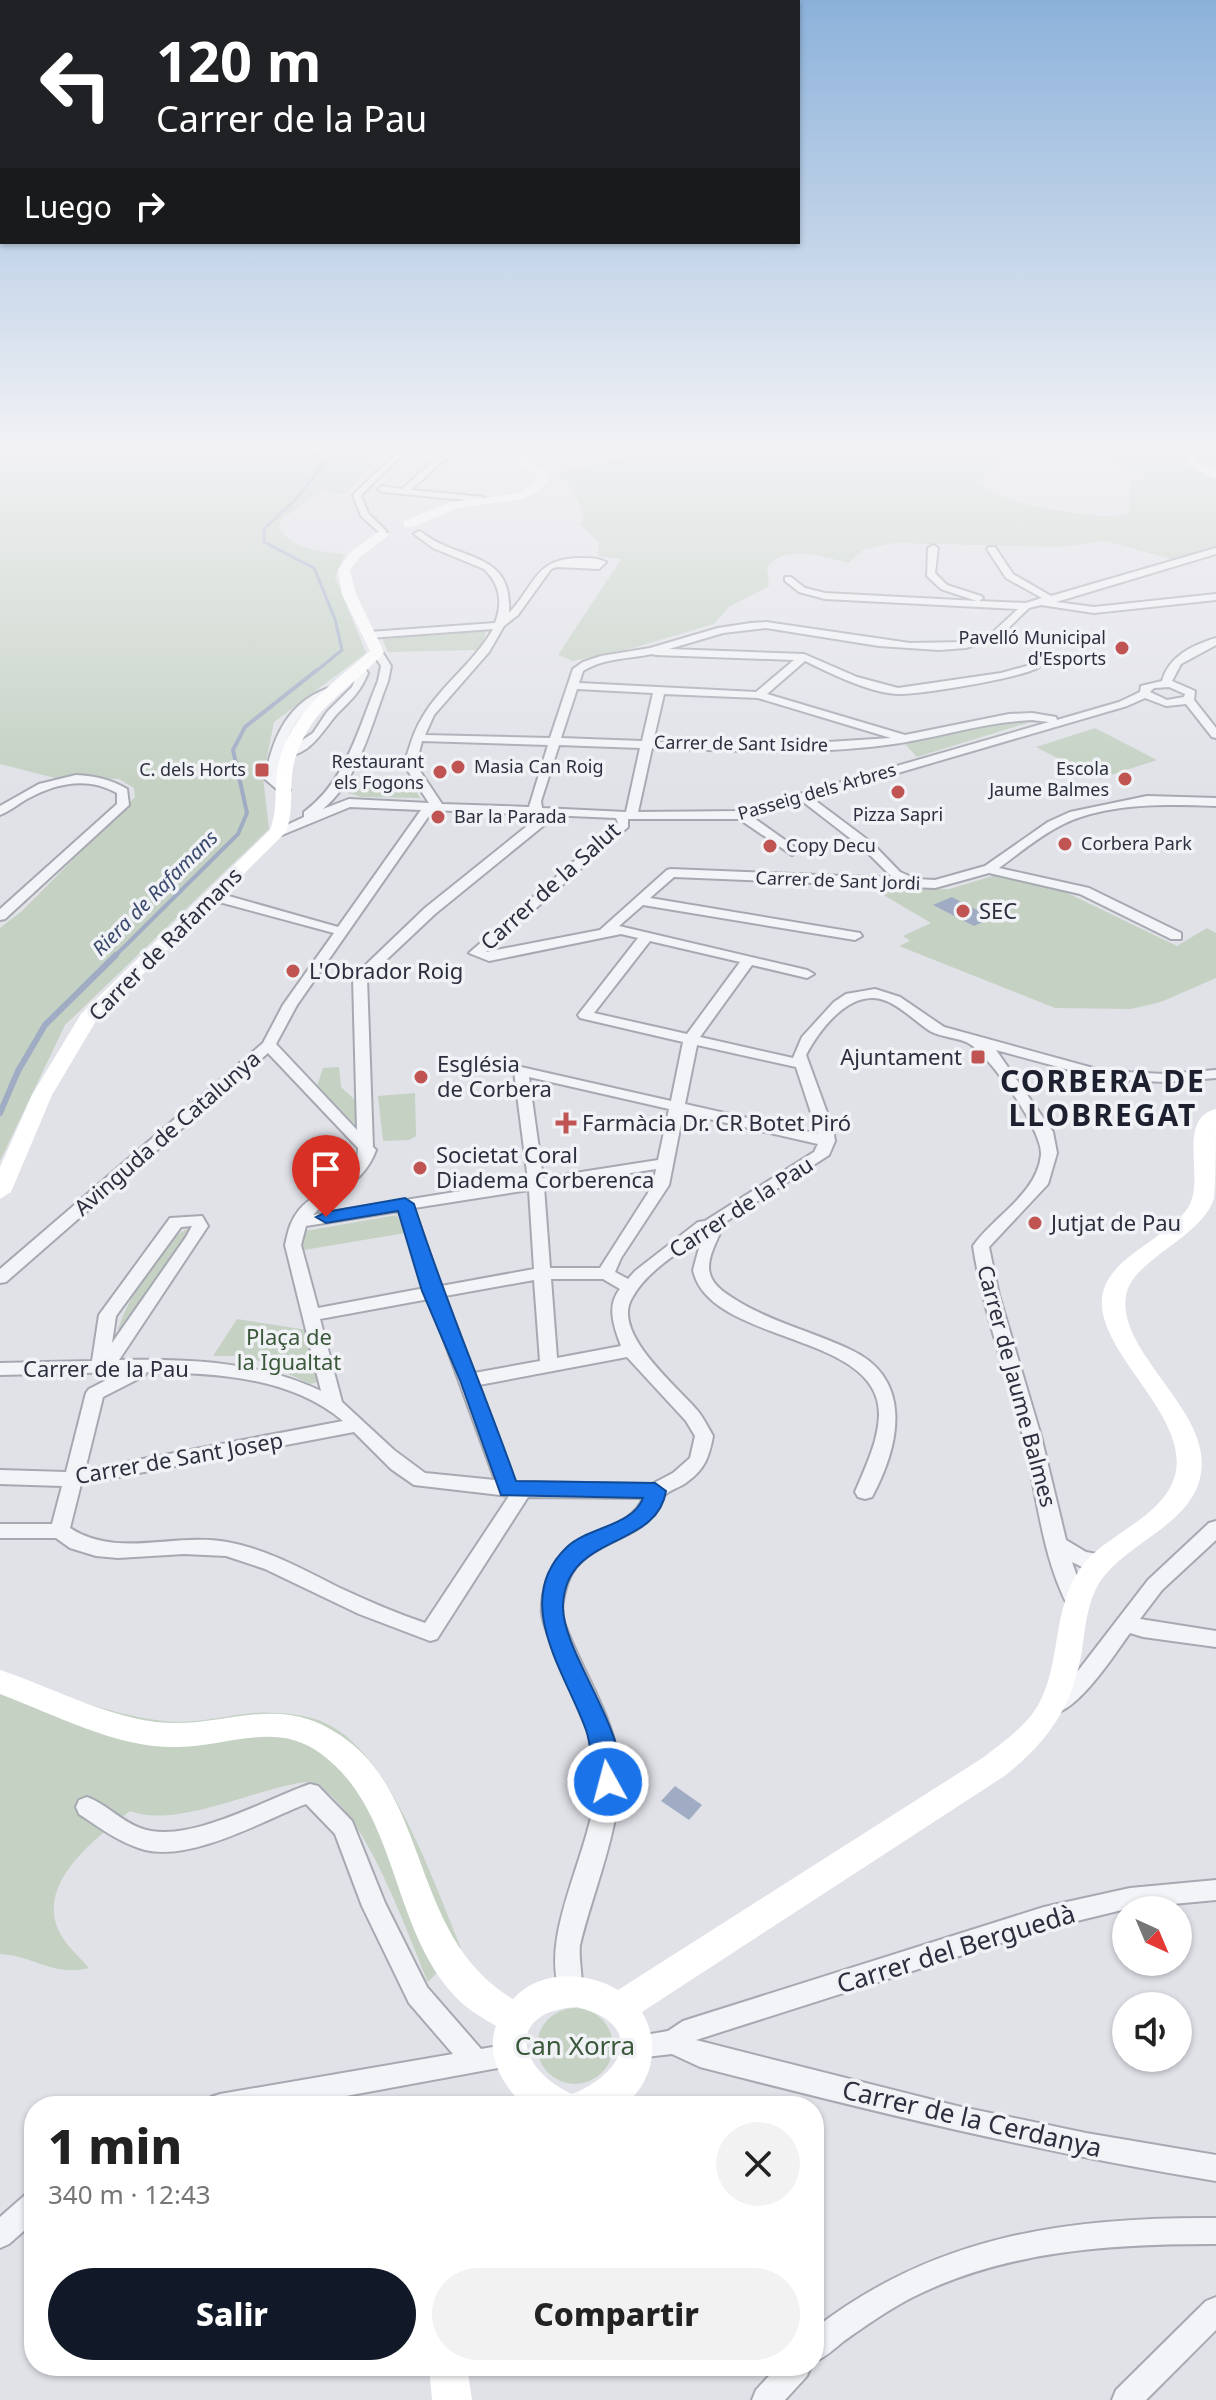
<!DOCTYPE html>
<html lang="es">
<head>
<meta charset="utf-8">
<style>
  :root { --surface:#fff; --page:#f2f2f2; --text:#222; --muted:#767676; --accent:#111827 }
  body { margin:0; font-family:"Noto Sans",sans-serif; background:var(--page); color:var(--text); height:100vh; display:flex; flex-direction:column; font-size:30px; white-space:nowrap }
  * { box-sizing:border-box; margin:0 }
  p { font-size:26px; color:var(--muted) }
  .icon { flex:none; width:44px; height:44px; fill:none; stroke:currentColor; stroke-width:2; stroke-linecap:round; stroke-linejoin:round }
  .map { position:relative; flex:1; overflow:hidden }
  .panel { position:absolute; left:24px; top:2096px; width:800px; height:280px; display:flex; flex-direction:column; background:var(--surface); border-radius:32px; box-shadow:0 2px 6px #0004 }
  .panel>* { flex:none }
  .banner { position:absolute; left:0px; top:0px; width:800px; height:244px; box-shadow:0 2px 6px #0004; background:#202124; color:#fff; overflow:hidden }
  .needle { width:52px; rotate:136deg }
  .controls { position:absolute; left:1112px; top:1896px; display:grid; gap:16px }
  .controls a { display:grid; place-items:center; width:80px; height:80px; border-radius:50%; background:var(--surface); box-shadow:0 2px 6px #0004; font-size:40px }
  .pin { position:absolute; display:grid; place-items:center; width:68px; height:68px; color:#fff; margin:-82px -34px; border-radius:50% 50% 50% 0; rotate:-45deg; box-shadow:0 0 8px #0007 }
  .pin .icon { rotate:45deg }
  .me { position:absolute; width:88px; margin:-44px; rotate:353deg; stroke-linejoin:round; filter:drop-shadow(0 0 6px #0008) }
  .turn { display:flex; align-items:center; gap:28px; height:168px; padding:0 24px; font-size:36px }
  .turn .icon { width:104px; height:104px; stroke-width:2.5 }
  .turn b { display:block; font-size:56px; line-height:68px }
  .then { display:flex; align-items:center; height:76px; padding:0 24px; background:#0003; gap:16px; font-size:30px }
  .round { display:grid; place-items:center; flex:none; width:84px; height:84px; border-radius:42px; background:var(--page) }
  .head { display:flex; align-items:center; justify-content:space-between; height:136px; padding:0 24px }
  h1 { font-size:48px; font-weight:800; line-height:60px }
  .cta { display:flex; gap:16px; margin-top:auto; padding:16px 24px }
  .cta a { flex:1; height:92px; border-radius:48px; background:var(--accent); color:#fff; font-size:32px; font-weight:800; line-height:92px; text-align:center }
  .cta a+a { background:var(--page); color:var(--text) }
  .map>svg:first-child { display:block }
  .green { fill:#c4d1c3 }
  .water { fill:#a0acc4 }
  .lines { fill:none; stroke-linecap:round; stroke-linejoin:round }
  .stream-far2 { stroke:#a0acc4; stroke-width:3 }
  .stream-far1 { stroke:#a0acc4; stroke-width:4 }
  .stream { stroke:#a0acc4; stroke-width:6 }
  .street-casing { stroke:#a7a9b2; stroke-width:4 }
  .street { fill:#f3f4f7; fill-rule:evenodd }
  .secondary { fill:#fff; fill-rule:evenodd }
  .route { fill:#1a73e8; stroke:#114b97; stroke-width:2 }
  .poi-dot { fill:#bf5453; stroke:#f0f2f6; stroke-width:3 }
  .labels { text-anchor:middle; stroke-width:7; stroke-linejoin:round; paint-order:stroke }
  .far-poi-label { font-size:18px; fill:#2b2f3e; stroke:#f0f2f6; text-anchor:end }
  .far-street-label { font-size:18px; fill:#2b2f3e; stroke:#f0f2f6 }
  .far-water-label { font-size:20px; font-style:italic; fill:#3a496d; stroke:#f0f2f6 }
  .street-label { font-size:22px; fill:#2b2f3e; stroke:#f0f2f6 }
  .poi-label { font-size:22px; fill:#2b2f3e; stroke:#f0f2f6; text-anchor:start }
  .park-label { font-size:22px; fill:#3b583a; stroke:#f0f2f6 }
  .near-street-label { font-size:26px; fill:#2b2f3e; stroke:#f0f2f6 }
  .near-park-label { font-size:26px; fill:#3b583a; stroke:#f0f2f6 }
  .district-label { font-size:30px; font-weight:bold; letter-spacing:2px; fill:#1d202f; stroke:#f0f2f6 }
</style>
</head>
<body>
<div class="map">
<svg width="1216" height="2400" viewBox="0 0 1216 2400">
  <rect width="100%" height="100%" fill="#e1e2e8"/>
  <g class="green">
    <path d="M0,449H325L377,461L346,494L321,492L282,519L279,527C294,551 319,551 345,554L335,577L366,653L274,722L263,777L269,829L65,1025L0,1161V928L22,911L135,797L134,788L119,779L55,778L0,764Z"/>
    <path d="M685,449H993L1001,458L983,479L981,483C1000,505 1085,515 1115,517L1129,513L1130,481L1145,476L1110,461L1101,449H1216V547L1171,559L1105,541L1058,547L893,543L863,550L848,563C824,557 786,543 767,567L769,586L729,607L714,624L633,648L573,661L558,655L621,559L598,556L599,543L580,524L584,515L568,481L557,473L606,461Z"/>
    <polygon points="482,630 486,633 479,650 388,652 382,639"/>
    <polygon points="1037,720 917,757 905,744 990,724"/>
    <polygon points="1095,728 1157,760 1098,779 1036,747"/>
    <polygon points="348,783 412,784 420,798 362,797 348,793"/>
    <polygon points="996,875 1057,888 1177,946 1207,928 1216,933 1216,978 1161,1002 1131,1009 1055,1008 899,946 910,941 903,936 931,923 875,890 949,889"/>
    <polygon points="339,1067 341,1087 355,1100 356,1126 317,1086 323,1068"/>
    <polygon points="415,1093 416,1136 409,1140 383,1141 378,1096"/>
    <polygon points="397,1215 405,1233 304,1250 299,1232"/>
    <path d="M191,1228V1232L117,1335C119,1312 168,1230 191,1228Z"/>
    <polygon points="237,1319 307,1330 320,1381 311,1384 247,1356 213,1356"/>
    <path d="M0,1674C53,1692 107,1714 163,1721C203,1726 240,1709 278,1713C296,1714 316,1717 331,1726C392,1758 435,1886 461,1948L428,1982C407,1933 359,1791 306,1782C256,1788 177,1829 130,1811C97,1838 32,1884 61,1935C68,1947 80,1958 89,1968C53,1977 35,1956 0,1954Z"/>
    <circle cx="575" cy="2046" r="38"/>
  </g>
  <g class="water">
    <polygon points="952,897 992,918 974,926 933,905"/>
    <polygon points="675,1786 702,1805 689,1820 661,1801"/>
  </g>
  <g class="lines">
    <polyline class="stream-far2" points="310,449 326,462 294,501 264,529 264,542 314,568 335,619 342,650 315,672"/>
    <polyline class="stream-far1" points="114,957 238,834 247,813 233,750 245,727 317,670"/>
    <polyline class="stream" points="0,1113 18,1071 45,1025 116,955"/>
    <g class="street-casing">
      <g id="street">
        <polygon points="400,449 408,449 361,495 368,513 387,532 382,535 361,516 353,495"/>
        <polygon points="447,449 456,449 411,490 483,497 487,500 486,502 382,492 378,489 382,486 402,489"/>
        <path d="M419,531C426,535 433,541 441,544C478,561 512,561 509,613C536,585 534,558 581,558C590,558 598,558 606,562L599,569L557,567L551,569L518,615L504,626L489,652L434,715L425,735L550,738L573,669L583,662L601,656L650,648L718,628L751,623L766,622L910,643L966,642L991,634L1018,609L825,599L799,592L785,581V577H791L805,588L825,593L977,601L941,589L927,576L928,548L933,545L938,548L935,573L947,585L981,596L983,598L979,601L1026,603L1042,598L1006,578L987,549L989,547H995L1013,574L1051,596L1216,548V554L1056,602L1094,607L1216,594V600L1094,613L1041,605L1029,608L998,638L966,648L939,650L879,646L766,628L723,633L669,649L804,654L857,677L898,688L1001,673L1034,664L1039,667C1022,678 923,694 899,694C872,694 830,673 805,661L767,694L905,735L1009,714L1032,713L1056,717L1057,720L1119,702L1140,692L1141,686L1162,681C1169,656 1193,645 1216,638V645L1181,664L1172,681L1195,691L1194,700L1216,728V738L1212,737L1186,704L1166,706L1145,698L1127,706L812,798L872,843L900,872L916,879L935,880L985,866L1048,822L1070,812L1147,796L1216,798V806C1166,804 1101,802 1056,828C1036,839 1018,854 999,868L1089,888L1181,933V939H1171L1080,894L989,873L935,888L674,877L650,898L860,933L862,936L855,940L643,905L619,926L807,970L814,974L807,978L752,965L700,1037L793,1058L802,1037L834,1002L846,994L875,989L900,997L944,1027L1104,1071L1165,1074L1216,1070V1078L1165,1082L1103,1079L996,1050L1053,1132L1057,1153L1048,1184L989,1247L999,1295L1041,1436L1066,1540L1086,1552L1108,1556L1111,1561L1108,1566L1101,1569L1082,1567L1072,1562L1086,1602L1083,1608L1076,1610L1069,1608C1041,1556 1037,1492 1023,1436C1006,1372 983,1311 973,1246C994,1216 1037,1194 1041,1155C1043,1130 991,1058 970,1044C959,1037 942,1038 930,1031C913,1020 893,998 873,998C844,997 818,1032 806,1055L833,1129L835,1141L829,1155L716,1228L720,1233C715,1245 706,1261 710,1274C714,1288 730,1296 741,1303C775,1323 813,1332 849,1349C914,1378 900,1445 872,1497L865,1499L858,1497L855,1492C865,1468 878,1442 879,1416C882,1331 709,1345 693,1270L702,1237C678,1252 646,1272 632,1298C611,1333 677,1386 697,1410C703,1417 708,1427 713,1436C709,1457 705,1469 687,1482C681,1487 672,1489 666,1494C657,1500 656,1517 640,1527C610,1547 573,1551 565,1592C562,1603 561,1611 564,1622C580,1668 611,1711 618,1759C626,1817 593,1889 580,1945C578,1961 585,1984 580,1997L571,2000L562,1997C533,1931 605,1835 596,1761C592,1723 571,1687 556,1653C551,1640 543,1627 542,1613C541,1602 544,1587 548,1577C567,1530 629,1534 643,1498L528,1497L437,1639L430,1641L359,1614L265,1569L226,1556L184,1554L118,1558L96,1556L70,1548L56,1538H0V1524H52L62,1486L0,1484V1470L66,1472L86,1393L89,1389L122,1372L0,1375V1363L92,1361L99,1315L170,1218L202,1216L208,1226L119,1360C186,1359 260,1361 321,1391L285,1245C288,1232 290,1221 299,1210C316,1189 359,1180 358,1148L268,1053L6,1282L0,1283V1269L263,1043L283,1005L334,933L208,899V893H218L338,927L421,810L350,807L282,835H274L272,832L304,817V812C347,780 358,729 378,681L381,666L372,652L373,650H381L391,666L388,681C371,724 360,778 323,809L349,799L429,803L404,765C409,749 413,732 422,718C441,685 474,663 493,629L369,638L364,635L369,632L495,623C503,603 500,584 484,569L433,548L414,534ZM652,654L656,655L794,660L756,692L579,683L583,671C604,658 628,659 652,654ZM1169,687L1185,694L1184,697L1167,700L1150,692L1154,688ZM577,689L653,693L642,741L561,738ZM664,694L758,698L891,738L812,743L653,742ZM1032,720L1049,722L741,811L638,812L652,748C729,751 809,755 886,745C935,739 982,722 1032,720ZM422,741L548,745L529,807L442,804L416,765ZM559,745L640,748L626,812L542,808L541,801ZM802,801L864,849L893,878L671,869L667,870L600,930L486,952L628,827V819H739L792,855L798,851L796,848L751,816ZM433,810L535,815L537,818L425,908L353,977L357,1130L276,1044L297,1005ZM547,815L616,818L618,823L469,953L489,961L621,934L638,938L578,1015L580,1018L683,1042L671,1101L521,1067L516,1068L514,1071L528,1180L313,1215C337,1189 363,1185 376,1150L373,1147L367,978L435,914L548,822L550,819ZM650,941L740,962L687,1034L594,1013ZM697,1045L796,1067L818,1134L685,1104ZM529,1077L669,1109L658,1160L543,1178ZM683,1113L818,1144L814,1152L705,1221L698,1222L635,1271L628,1279L615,1272L621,1258L669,1185ZM656,1169L653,1185L600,1268H550L544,1187ZM529,1190L534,1269L441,1286L414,1208ZM399,1211L425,1288L318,1308L301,1245L306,1226ZM192,1226L186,1237L112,1343L116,1316L181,1227ZM551,1279H603L620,1289C606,1306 614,1327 621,1346L557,1358ZM534,1280L540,1361L474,1373L445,1296ZM429,1299L495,1480L425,1473L394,1450L342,1402L320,1319ZM627,1357L686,1421L695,1436L690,1458L673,1473L652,1484L515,1482L479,1385ZM147,1372C213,1373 290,1376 343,1421L85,1470L103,1397L144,1376ZM354,1432L391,1469L414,1485L509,1496L425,1623C396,1613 368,1601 340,1588C304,1570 267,1549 227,1542C175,1532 117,1559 70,1528L81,1484Z"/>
        <path d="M356,667H364L368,673C361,691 351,700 338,713C324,728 310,757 286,755V751L313,733L327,712L352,687L358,673Z"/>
        <path d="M332,687L336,688V692C297,707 283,739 277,778L290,790L280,792L265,779C272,737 289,700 332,687Z"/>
        <path d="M76,775C95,776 110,779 127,789L129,805L5,919L0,920V909L117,804V793C87,776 56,783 27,799C18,804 10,811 0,815V806L39,784Z"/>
        <path d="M1216,1521V1540L1162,1590L1140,1619L1216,1631V1647L1143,1637L1130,1633C1116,1652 1072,1722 1046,1713L1043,1707L1046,1701L1071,1680L1148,1580L1209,1523Z"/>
        <path d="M310,1784L318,1786L352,1821L385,1903L427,1987L481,2049L510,2044L519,2048L522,2056L519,2064L292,2106H207L211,2097L220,2094L453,2054L409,2003L362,1906L335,1834L306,1804C262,1821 193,1861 145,1850C120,1843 100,1828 79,1814L76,1807L79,1800L87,1797C106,1804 121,1821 140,1828C186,1846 266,1799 310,1784Z"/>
        <path d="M1216,1880V1900L1130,1908L1044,1929L696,2040L957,2106L1086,2133L1216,2155V2181C1042,2153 871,2111 700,2067L672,2054L637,2058L628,2054L625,2046L628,2038L668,2031L683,2021L1044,1907L1130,1888Z"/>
        <polygon points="34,2191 34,2222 9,2244 0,2248 0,2217 25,2195"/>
        <path d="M1216,2218V2244C1111,2244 1006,2250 911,2298C888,2310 865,2326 844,2341C834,2349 826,2357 814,2362V2329C935,2235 1068,2217 1216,2218Z"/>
        <polygon points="1216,2297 1216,2330 1146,2400 1112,2400 1116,2390 1206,2301"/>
        <polygon points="778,2366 811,2366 807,2376 785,2400 752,2400 756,2390"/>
      </g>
    </g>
    <use href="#street" class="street"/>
    <g class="secondary">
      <polygon points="514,449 524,449 528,457 550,476 543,488 523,499 458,508 412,527 404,527 404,521 452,502 516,494 534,484 538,477 519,461"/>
      <polygon points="1180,449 1190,449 1199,463 1216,471 1216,479 1191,467"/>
      <path d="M380,531L390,534L360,557L350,570L356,594L384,652C350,692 312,704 295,759C288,783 295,808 286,832L96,1021L52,1095L11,1192L0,1199V1167L32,1095L81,1014L270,830C279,807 273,785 279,762C291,712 333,683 370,651L342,594L338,570L351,551Z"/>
      <path d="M1216,1109C1216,1132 1216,1180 1214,1199C1200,1239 1131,1260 1126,1296C1118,1347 1194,1400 1201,1453C1210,1522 1127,1537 1098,1585C1087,1604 1085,1629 1082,1650C1073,1706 1049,1740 1006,1775L642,2012C661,2044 653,2083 623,2106H525C503,2087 485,2055 496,2026C481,2017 465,2008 453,1994C390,1925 398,1809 320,1753C276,1721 228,1746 179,1747C118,1749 56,1715 0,1694V1670C51,1687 102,1715 156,1722C224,1730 275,1691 340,1735C432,1796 409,1937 513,1999C539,1970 586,1971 618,1990L984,1757C1003,1742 1024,1728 1037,1707C1062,1665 1051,1611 1080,1569C1104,1533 1167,1518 1176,1471C1185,1418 1114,1365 1103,1314C1091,1260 1167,1243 1189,1206C1205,1178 1176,1119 1216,1109ZM577,2007C645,2024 627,2072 572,2094C516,2069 505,2011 577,2007Z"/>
      <polygon points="429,2366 467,2366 472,2400 432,2400"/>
    </g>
  </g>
  <linearGradient id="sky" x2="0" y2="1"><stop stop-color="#8bb1da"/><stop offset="0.57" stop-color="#f2f2f5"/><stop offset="1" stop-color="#f2f2f5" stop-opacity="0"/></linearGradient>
  <rect width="1216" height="785" fill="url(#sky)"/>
  <path class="route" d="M405,1198L414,1204C444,1298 483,1388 516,1481L655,1483L666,1491C657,1550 566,1532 563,1605C561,1655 639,1743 616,1790L608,1793L599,1790C590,1773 593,1749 586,1730C566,1673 510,1601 567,1547C588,1527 633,1526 643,1498L501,1495L460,1380L422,1291L398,1211L326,1223L316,1217L326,1212Z"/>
  <g class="poi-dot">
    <circle cx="1122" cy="648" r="8"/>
    <circle cx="458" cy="767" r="8"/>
    <rect x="254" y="762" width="16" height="16" rx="4"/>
    <circle cx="440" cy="772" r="8"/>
    <circle cx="1125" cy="779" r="8"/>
    <circle cx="898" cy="792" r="8"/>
    <circle cx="438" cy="817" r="8"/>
    <circle cx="1065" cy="844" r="8"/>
    <circle cx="770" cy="846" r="8"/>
    <circle cx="963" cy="911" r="8"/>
    <circle cx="293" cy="971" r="8"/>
    <rect x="970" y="1049" width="16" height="16" rx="4"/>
    <circle cx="421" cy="1077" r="8"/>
    <path d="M562 1111h8v8h8v8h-8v8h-8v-8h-8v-8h8z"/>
    <circle cx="420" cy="1168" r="8"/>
    <circle cx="1035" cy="1223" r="8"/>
  </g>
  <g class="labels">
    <g class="far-poi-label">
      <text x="1106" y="644">Pavelló Municipal<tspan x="1106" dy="21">d'Esports</tspan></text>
      <text x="424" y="768">Restaurant<tspan x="424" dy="21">els Fogons</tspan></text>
      <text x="474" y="773" text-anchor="start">Masia Can Roig</text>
      <text x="1109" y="775">Escola<tspan x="1109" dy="21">Jaume Balmes</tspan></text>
      <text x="246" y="776">C. dels Horts</text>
      <text x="898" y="821" text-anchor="middle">Pizza Sapri</text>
      <text x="454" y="823" text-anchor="start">Bar la Parada</text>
      <text x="1081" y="850" text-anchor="start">Corbera Park</text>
      <text x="786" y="852" text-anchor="start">Copy Decu</text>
    </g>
    <g class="far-street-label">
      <text transform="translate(741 744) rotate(1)" y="6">Carrer de Sant Isidre</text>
      <text transform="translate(817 792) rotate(-16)" y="6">Passeig dels Arbres</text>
      <text transform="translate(838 881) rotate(2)" y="6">Carrer de Sant Jordi</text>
    </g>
    <g class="far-water-label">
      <text transform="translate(155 893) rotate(-45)" y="7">Riera de Rafamans</text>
    </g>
    <g class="street-label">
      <text transform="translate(550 886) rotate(-42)" y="8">Carrer de la Salut</text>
      <text transform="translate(165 944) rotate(-45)" y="8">Carrer de Rafamans</text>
      <text transform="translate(167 1133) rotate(-41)" y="8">Avinguda de Catalunya</text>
      <text transform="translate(741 1207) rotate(-33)" y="8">Carrer de la Pau</text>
      <text x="106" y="1377">Carrer de la Pau</text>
      <text transform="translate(1017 1386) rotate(75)" y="8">Carrer de Jaume Balmes</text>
      <text transform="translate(179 1458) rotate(-10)" y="8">Carrer de Sant Josep</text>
    </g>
    <g class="poi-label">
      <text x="979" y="919">SEC</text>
      <text x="309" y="979">L'Obrador Roig</text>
      <text x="962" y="1065" text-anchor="end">Ajuntament</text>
      <text x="437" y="1072">Església<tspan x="437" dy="25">de Corbera</tspan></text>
      <text x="582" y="1131">Farmàcia Dr. CR Botet Piró</text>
      <text x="436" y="1163">Societat Coral<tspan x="436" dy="25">Diadema Corberenca</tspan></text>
      <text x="1051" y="1231">Jutjat de Pau</text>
    </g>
    <g class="park-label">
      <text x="289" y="1345">Plaça de<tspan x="289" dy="25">la Igualtat</tspan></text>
    </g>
    <g class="near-street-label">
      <text transform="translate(956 1949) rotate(-17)" y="9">Carrer del Berguedà</text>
      <text transform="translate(972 2119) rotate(13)" y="9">Carrer de la Cerdanya</text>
    </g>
    <g class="near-park-label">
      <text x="575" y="2055">Can Xorra</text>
    </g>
    <g class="district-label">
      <text x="1103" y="1092">CORBERA DE<tspan x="1103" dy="34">LLOBREGAT</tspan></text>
    </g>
  </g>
</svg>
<div class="controls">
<a><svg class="needle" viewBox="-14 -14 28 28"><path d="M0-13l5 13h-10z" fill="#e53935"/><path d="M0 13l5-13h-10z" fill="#767676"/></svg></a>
<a><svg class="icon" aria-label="sound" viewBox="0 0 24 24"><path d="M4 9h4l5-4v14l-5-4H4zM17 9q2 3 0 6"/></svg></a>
</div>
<div class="pin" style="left:326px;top:1217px;background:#d93025"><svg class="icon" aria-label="arrive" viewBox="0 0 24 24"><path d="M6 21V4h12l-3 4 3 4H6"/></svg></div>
<svg class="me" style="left:608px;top:1782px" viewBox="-20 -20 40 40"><circle r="17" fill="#1a73e8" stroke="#fff" stroke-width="3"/><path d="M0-11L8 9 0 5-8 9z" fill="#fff"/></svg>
<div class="banner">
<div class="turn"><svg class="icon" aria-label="left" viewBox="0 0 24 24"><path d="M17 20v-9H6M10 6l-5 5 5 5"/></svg><div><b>120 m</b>Carrer de la Pau</div></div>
<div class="then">Luego<svg class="icon" aria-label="right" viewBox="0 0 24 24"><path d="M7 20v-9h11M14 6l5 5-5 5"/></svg></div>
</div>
<section class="panel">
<div class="head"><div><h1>1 min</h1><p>340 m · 12:43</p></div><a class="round"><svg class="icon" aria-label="close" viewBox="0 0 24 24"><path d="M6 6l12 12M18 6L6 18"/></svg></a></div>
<div class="cta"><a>Salir</a><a>Compartir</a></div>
</section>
</div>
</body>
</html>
